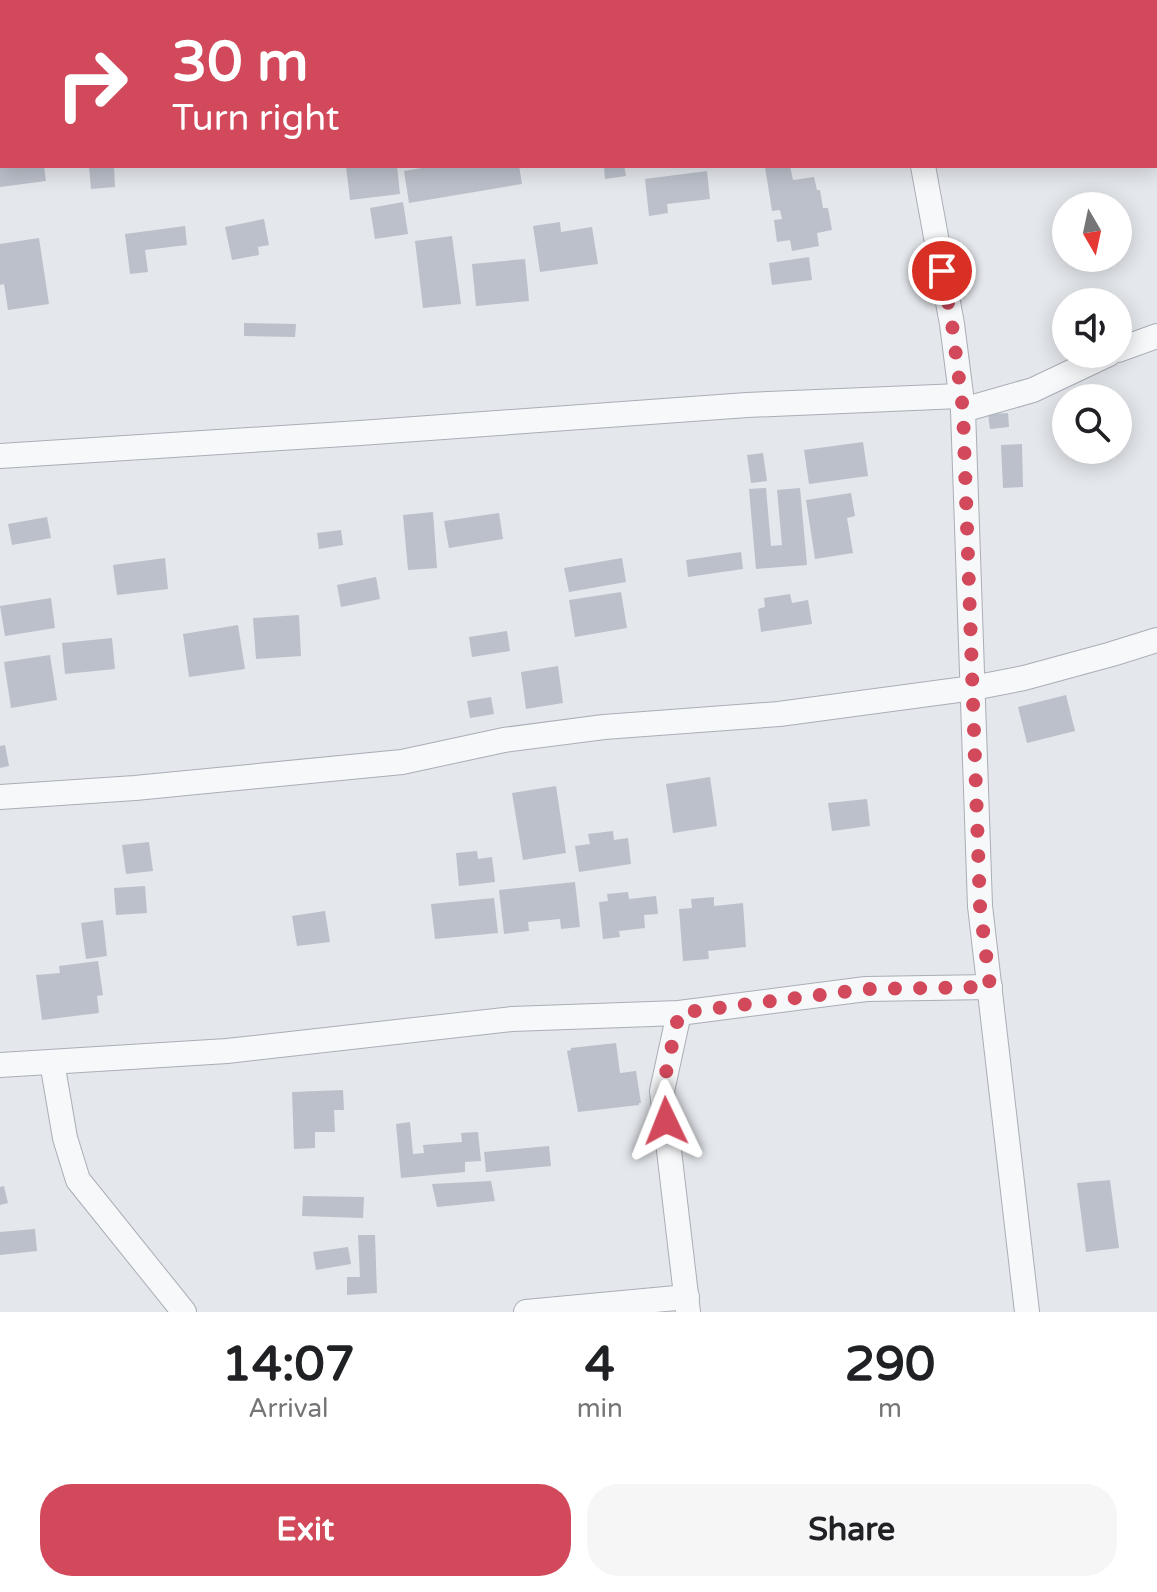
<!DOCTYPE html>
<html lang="en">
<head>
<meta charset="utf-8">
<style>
  :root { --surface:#fff; --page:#f6f6f6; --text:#202124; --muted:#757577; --accent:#d1495b }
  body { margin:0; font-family:"Varela Round",sans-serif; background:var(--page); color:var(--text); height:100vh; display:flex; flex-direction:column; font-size:30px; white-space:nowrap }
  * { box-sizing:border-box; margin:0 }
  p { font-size:26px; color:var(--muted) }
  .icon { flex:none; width:44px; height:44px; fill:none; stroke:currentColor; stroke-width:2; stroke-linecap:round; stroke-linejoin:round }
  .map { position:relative; height:1312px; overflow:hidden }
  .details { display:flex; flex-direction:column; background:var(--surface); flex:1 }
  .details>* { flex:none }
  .hud { position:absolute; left:0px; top:0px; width:1158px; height:168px; box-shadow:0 4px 20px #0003; background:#d1495b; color:#fff; overflow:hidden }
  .needle { width:52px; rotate:171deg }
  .tools { position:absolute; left:1052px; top:192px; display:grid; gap:16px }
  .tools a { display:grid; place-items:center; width:80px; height:80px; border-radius:50%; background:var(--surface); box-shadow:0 4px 20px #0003; font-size:40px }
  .pin { position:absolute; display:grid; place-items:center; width:68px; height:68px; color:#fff; margin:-34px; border:4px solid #fff; border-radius:50%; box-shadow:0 2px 8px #0007 }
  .me { position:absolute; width:88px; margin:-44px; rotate:358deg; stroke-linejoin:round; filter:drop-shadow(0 0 6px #0008) }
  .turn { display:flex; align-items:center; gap:28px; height:168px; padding:0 40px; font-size:36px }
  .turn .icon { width:104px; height:104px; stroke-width:2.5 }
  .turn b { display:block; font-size:56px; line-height:68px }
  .eta { display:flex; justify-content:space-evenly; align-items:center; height:136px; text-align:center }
  .eta b { font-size:48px; font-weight:700; line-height:56px }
  .button { display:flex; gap:16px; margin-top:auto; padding:16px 40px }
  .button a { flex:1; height:92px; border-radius:32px; background:var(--accent); color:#fff; font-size:32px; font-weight:700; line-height:92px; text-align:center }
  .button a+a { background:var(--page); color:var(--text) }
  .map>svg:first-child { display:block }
  .building { fill:#bbc0ca }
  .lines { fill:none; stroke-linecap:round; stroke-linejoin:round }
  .minor-casing { stroke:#a9aeb7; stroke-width:26 }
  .minor { stroke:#f7f8fa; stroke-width:24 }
  .route { stroke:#d1495b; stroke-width:14; stroke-dasharray:0 25.2 }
</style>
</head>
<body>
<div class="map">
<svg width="1157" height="1312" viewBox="0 0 1157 1312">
  <rect width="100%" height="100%" fill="#e4e7ec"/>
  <g class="building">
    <polygon points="0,166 44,166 46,181 0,187"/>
    <polygon points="89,166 114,166 115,187 91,189"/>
    <polygon points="346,166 397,166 400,194 350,200"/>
    <polygon points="434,166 519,166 522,184 409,203 404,171"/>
    <polygon points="604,166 624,166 626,176 605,179"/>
    <polygon points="790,166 793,180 814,177 817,190 820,190 823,208 828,208 832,230 817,233 819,246 792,251 790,240 777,242 774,220 782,219 780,210 772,211 765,167"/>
    <polygon points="707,171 710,199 667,204 668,213 649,216 645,179"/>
    <polygon points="403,202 408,234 375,239 370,208"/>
    <polygon points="264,219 269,245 258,247 259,255 232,260 225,227"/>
    <polygon points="560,222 561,232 592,227 598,264 540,272 533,226"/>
    <polygon points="185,226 187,245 145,250 148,272 130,274 125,234"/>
    <polygon points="452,236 461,304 423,308 415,241"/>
    <polygon points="39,238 49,304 8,310 4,284 0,285 0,244"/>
    <polygon points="809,257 812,280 772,285 769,263"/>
    <polygon points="525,259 529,301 476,306 472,264"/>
    <polygon points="244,323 296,324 295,337 244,336"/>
    <polygon points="1008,413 1009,427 990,429 988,414"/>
    <polygon points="863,442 868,476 809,484 804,450"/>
    <polygon points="1022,444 1023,487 1003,488 1001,445"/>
    <polygon points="763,453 767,481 751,483 747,455"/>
    <polygon points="766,488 771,546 782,545 777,490 800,488 807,565 756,569 749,489"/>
    <polygon points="851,493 855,516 847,518 853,553 815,559 806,500"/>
    <polygon points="433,512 437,568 408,570 403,515"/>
    <polygon points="499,513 503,539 449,548 444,521"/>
    <polygon points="47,517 51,538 12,545 8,524"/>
    <polygon points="341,530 343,545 319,549 317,533"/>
    <polygon points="741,552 743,569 688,577 686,560"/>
    <polygon points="165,558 168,589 117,595 113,565"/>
    <polygon points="622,558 626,582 569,592 564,568"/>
    <polygon points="376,577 380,599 341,607 337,585"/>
    <polygon points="621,592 627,628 575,637 569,600"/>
    <polygon points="790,594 792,603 808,600 812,624 761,632 758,609 765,607 764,598"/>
    <polygon points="51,598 55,628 5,636 0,606"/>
    <polygon points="299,615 301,656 256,659 253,618"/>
    <polygon points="238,625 245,669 189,677 183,634"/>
    <polygon points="507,631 510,651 472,657 469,637"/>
    <polygon points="112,638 115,669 65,674 62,643"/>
    <polygon points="50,655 57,700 11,708 4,662"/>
    <polygon points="558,666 563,703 526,709 521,672"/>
    <polygon points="1066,695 1075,731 1027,743 1018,707"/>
    <polygon points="491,697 494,714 470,718 467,701"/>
    <polygon points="5,745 9,766 0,768 0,746"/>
    <polygon points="710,777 717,826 673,833 666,784"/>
    <polygon points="556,786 566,853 523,860 512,793"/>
    <polygon points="867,799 870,826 832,831 828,803"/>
    <polygon points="613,831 614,840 628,838 631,864 579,872 575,846 590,844 588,834"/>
    <polygon points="149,842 153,871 126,874 122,845"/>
    <polygon points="477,851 478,859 492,857 495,882 459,886 456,853"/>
    <polygon points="575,882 580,927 561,929 560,919 528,922 529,931 504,934 499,890"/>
    <polygon points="145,886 147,913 116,915 114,888"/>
    <polygon points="628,892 629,899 656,896 658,914 644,915 645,928 619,931 620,937 603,939 599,902 608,901 607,894"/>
    <polygon points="714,897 714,906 743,903 746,947 708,951 709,959 683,961 679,909 692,908 691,899"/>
    <polygon points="494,898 498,933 435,939 431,904"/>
    <polygon points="325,911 330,942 297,946 292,916"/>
    <polygon points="103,920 107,956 86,959 81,923"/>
    <polygon points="98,961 103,995 97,996 99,1013 42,1020 36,975 60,973 59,966"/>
    <polygon points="616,1043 620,1073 636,1071 641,1103 639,1103 639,1105 578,1112 567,1051 571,1050 571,1048"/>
    <polygon points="343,1090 344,1110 334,1110 335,1132 315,1132 315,1148 294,1149 292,1092"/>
    <polygon points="410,1122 413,1154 424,1153 423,1145 462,1142 461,1133 478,1132 481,1161 465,1162 465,1172 401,1178 396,1124"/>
    <polygon points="549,1146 551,1166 486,1172 484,1152"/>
    <polygon points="1110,1180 1119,1248 1086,1252 1077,1183"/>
    <polygon points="491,1181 495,1201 437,1207 432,1184"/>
    <polygon points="4,1186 8,1203 0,1205 0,1187"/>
    <polygon points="303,1196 364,1197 363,1218 302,1216"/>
    <polygon points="35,1229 37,1251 0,1255 0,1232"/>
    <polygon points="358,1235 375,1235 377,1293 347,1295 347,1277 360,1277"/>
    <polygon points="348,1247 351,1264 316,1270 313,1252"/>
  </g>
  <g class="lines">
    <g class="minor-casing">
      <g id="minor">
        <polyline points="897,0 898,2"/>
        <polyline points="181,2 183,0"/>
        <polyline points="0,91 2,91"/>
        <polyline points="923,166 952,324 963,410 980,906 1027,1312"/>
        <polyline points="1118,350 1157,336"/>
        <polyline points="963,410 1033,390 1109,354"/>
        <polyline points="0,456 360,433 747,405 960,396"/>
        <polyline points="0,797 135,788 402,762 504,740 604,727 779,714 973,688 1024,678 1112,654 1157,640"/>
        <polyline points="679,1013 662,1091 688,1312"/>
        <polyline points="52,1062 65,1138 78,1180 184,1312"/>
        <polyline points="0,1065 227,1051 512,1019 679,1013 866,989 990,987"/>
        <polyline points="526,1312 687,1297"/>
      </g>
    </g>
    <use href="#minor" class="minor"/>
  </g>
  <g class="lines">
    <polyline class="route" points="666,1121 662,1091 679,1013 866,989 990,987 980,906 963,410 952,324 942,271"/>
  </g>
</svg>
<div class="tools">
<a><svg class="needle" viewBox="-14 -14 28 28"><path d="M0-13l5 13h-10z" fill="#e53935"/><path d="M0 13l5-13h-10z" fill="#757577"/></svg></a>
<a><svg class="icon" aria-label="sound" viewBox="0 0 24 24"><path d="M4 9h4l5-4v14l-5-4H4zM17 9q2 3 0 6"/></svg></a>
<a><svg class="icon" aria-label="search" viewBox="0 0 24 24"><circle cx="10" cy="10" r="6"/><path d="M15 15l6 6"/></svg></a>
</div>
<div class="pin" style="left:942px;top:271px;background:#d93025"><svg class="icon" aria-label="arrive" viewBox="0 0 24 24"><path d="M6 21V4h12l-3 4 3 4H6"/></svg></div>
<svg class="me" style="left:666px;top:1121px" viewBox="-20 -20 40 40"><path d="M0-17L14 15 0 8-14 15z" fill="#d1495b" stroke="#fff" stroke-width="4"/></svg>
<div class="hud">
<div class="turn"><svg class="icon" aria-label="right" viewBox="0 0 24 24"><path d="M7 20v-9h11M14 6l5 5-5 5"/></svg><div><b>30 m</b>Turn right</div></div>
</div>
</div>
<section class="details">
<div class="eta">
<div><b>14:07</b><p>Arrival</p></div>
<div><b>4</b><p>min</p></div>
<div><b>290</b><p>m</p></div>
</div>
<div class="button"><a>Exit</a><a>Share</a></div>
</section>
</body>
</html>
